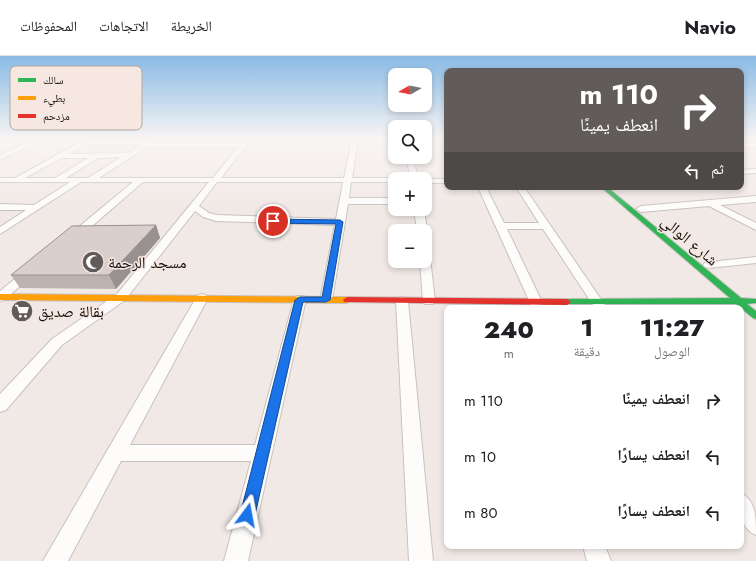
<!DOCTYPE html>
<html lang="ar">
<head>
<meta charset="utf-8">
<style>
  :root { --surface:#fff; --page:#f2f2f2; --text:#202124; --muted:#757577; --line:#e0e0e0 }
  body { margin:0; font-family:Jost,"Noto Naskh Arabic",sans-serif; background:var(--page); color:var(--text); direction:rtl; height:100vh; display:flex; flex-direction:column; font-size:15px; white-space:nowrap }
  * { box-sizing:border-box; margin:0 }
  p { font-size:13px; color:var(--muted) }
  .icon { flex:none; width:22px; height:22px; fill:none; stroke:currentColor; stroke-width:2; stroke-linecap:round; stroke-linejoin:round }
  .map { position:relative; flex:1; overflow:hidden; direction:ltr }
  .panel { position:absolute; left:444px; top:249px; width:300px; height:244px; display:flex; flex-direction:column; background:var(--surface); border-radius:8px; box-shadow:0 2px 6px #0003; direction:rtl }
  .panel>* { flex:none }
  .banner { position:absolute; left:444px; top:12px; width:300px; height:122px; border-radius:8px; box-shadow:0 2px 6px #0003; direction:rtl; background:#615c59; color:#fff; overflow:hidden }
  .needle { width:26px; rotate:261deg }
  .tools { position:absolute; left:388px; top:12px; display:grid; gap:8px }
  .tools a { display:grid; place-items:center; width:44px; height:44px; border-radius:8px; background:var(--surface); box-shadow:0 2px 6px #0003; font-size:20px }
  .pin { position:absolute; display:grid; place-items:center; width:34px; height:34px; color:#fff; margin:-17px; border:2px solid #fff; border-radius:50%; box-shadow:0 1px 4px #0007 }
  .me { position:absolute; width:44px; margin:-22px; rotate:13deg; stroke-linejoin:round; filter:drop-shadow(0 0 3px #0008) }
  .turn { display:flex; align-items:center; gap:14px; height:84px; padding:0 20px; font-size:18px }
  .turn .icon { width:52px; height:52px; stroke-width:2.5 }
  .turn b { display:block; font-size:28px; line-height:34px }
  .then { display:flex; align-items:center; height:38px; padding:0 20px; background:#0003; gap:8px; font-size:15px }
  .eta { display:flex; justify-content:space-evenly; align-items:center; height:68px; text-align:center }
  .eta b { font-size:24px; font-weight:800; line-height:28px }
  ul { padding:0; list-style:none }
  li { display:flex; align-items:center; gap:12px; height:56px; padding:0 20px }
  li div { flex:1 }
  li b { display:block; font-size:15px }
  li em { font-style:normal }
  header { display:flex; align-items:center; gap:24px; box-sizing:border-box; height:56px; padding:0 20px; background:var(--surface); border-bottom:1px solid var(--line) }
  header strong { font-size:19px }
  nav { display:flex; gap:22px; margin-inline-start:auto; font-size:14px }
  .map>svg:first-child { display:block }
  .lines { fill:none; stroke-linecap:round; stroke-linejoin:round }
  .street-casing { stroke:#c8c1bf; stroke-width:2 }
  .fast-casing { stroke:#c8c1bf; stroke-width:2 }
  .slow-casing { stroke:#c8c1bf; stroke-width:2 }
  .jam-casing { stroke:#c8c1bf; stroke-width:2 }
  .street { fill:#fdfcfb; fill-rule:evenodd }
  .fast { fill:#30b455; fill-rule:evenodd }
  .slow { fill:#ff9f0a; fill-rule:evenodd }
  .jam { fill:#e5322d; fill-rule:evenodd }
  .wall { fill:#bcb2b0 }
  .shaded-wall { fill:#999190 }
  .building { fill:#dbcfcd; stroke:#999190 }
  .route { fill:#1a73e8; stroke:#114b97 }
  .labels { text-anchor:middle; stroke-width:3; stroke-linejoin:round; paint-order:stroke }
  .street-label { font-size:16px; fill:#14100d; stroke:#f6e8e1 }
  .poi-label { font-size:16px; fill:#14100d; stroke:#f6e8e1; text-anchor:start }
  .key { fill:#f6e8e1; stroke:#b2a7a1; stroke-width:1 }
  .key-label { font-size:11px; fill:#14100d }
</style>
</head>
<body>
<header>
<strong>Navio</strong>
<nav><a>الخريطة</a><a>الاتجاهات</a><a>المحفوظات</a></nav>
</header>
<div class="map">
<svg width="756" height="505" viewBox="0 0 756 505">
  <rect width="100%" height="100%" fill="#f1e9e6"/>
  <g class="lines">
    <g class="street-casing">
      <g id="street">
        <polygon points="34,83 43,83 0,104 0,99"/>
        <path d="M86,83H94L92,85H147L153,83L155,85L154,87H241L244,83H251L221,122H344L352,83H358L352,122H395L398,123H395V126H351L349,142H395V148H348L332,244L330,247H322L320,244L335,169L216,165L203,161L195,155L125,244L62,289L6,354L0,356V338L52,283L117,238L209,126H143L77,183H69L68,181L69,179L133,126H81L0,178V171L26,154H0V148L34,149L70,126H0V122H15ZM85,89H141L128,97L69,98ZM147,91H238L213,122H99ZM121,101L88,122H66L98,102ZM61,102H88L55,122H25ZM217,126H343L336,163L217,159L209,157L199,150Z"/>
        <polygon points="756,87 756,91 741,92 741,88"/>
        <polygon points="407,101 413,101 418,123 410,123"/>
        <polygon points="756,113 756,117 741,118 741,114"/>
        <polygon points="423,123 447,123 447,127 425,127 425,123"/>
        <polygon points="478,131 486,131 504,167 539,167 516,131 524,131 607,252 595,252 543,173 507,173 542,246 541,249 531,249"/>
        <polygon points="756,140 756,146 720,149 756,167 756,174 709,150 641,156 636,153 641,150"/>
        <polygon points="414,153 424,153 427,175 426,177 425,175 417,175"/>
        <polygon points="425,199 430,202 435,245 433,248 425,248 423,245 420,205 425,205"/>
        <polygon points="756,201 756,207 709,212 705,211 703,209 705,207 709,206"/>
        <polygon points="30,213 34,214 36,216 34,218 4,244 0,245 0,235 26,214"/>
        <polygon points="202,238 206,239 208,242 130,389 255,389 294,243 296,240 304,240 306,243 248,505 224,505 251,405 121,405 68,505 43,505 196,242 198,239"/>
        <polygon points="402,241 406,242 408,245 433,505 409,505 396,245 398,242"/>
        <path d="M741,437C756,445 756,461 756,479C738,471 741,454 741,437Z"/>
        <polygon points="583,490 605,490 611,505 587,505"/>
      </g>
    </g>
    <g class="fast-casing">
      <polygon id="fast" points="601,131 607,131 741,242 756,243 756,247 747,248 756,255 756,263 753,262 736,248 564,248 563,246 564,244 567,243 730,242"/>
    </g>
    <g class="slow-casing">
      <polygon id="slow" points="0,238 347,241 351,244 347,247 0,244"/>
    </g>
    <g class="jam-casing">
      <polygon id="jam" points="347,241 567,243 571,246 567,249 344,246 343,244"/>
    </g>
    <use href="#street" class="street"/>
    <use href="#fast" class="fast"/>
    <use href="#slow" class="slow"/>
    <use href="#jam" class="jam"/>
  </g>
  <polygon class="wall" points="156,169 160,182 116,233 20,232 11,219"/>
  <polygon class="shaded-wall" points="156,169 160,182 116,233 109,219"/>
  <polygon class="building" points="156,169 109,219 11,219 72,170"/>
  <linearGradient id="sky" x2="0" y2="1"><stop stop-color="#89bae4"/><stop offset="0.54" stop-color="#f9f5f4"/><stop offset="1" stop-color="#f9f5f4" stop-opacity="0"/></linearGradient>
  <rect width="756" height="154" fill="url(#sky)"/>
  <polygon class="route" points="273,163 340,164 343,166 330,244 326,246 303,246 255,459 253,464 247,466 242,464 240,459 295,244 300,241 322,241 336,168 271,167 270,165"/>
  <defs>
    <g id="mosque-disc" transform="scale(1.15)"><circle r="9.5" fill="#615c59" stroke="#f6e8e1"/><path d="M3.5-4.9A6 6 0 1 0 3.5 4.9A5 5 0 1 1 3.5-4.9Z" fill="#fff"/></g>
    <g id="supermarket-disc" transform="scale(1.15)"><circle r="9.5" fill="#615c59" stroke="#f6e8e1"/><path d="M-6-5.5h2.5l.6 2H6L4.5 2H-2.5L-4.4-4H-6ZM-1.5 3.2a1.3 1.3 0 1 0 .1 0ZM3 3.2a1.3 1.3 0 1 0 .1 0Z" fill="#fff"/></g>
  </defs>
  <g fill-rule="evenodd">
    <use href="#mosque-disc" x="93" y="206"/>
    <use href="#supermarket-disc" x="22" y="255"/>
  </g>
  <g class="labels">
    <g class="street-label">
      <text transform="translate(690 184) rotate(40)" y="6">شارع الوالي</text>
    </g>
    <g class="poi-label">
      <text x="108" y="212">مسجد الرحمة</text>
      <text x="38" y="261">بقالة صديق</text>
    </g>
  </g>
  <rect x="10" y="10" width="132" height="64" rx="6" class="key"/>
  <rect x="18" y="22" width="18" height="4" fill="#30b455"/>
  <rect x="18" y="40" width="18" height="4" fill="#ff9f0a"/>
  <rect x="18" y="58" width="18" height="4" fill="#e5322d"/>
  <g class="key-label">
    <text x="43" y="28">سالك</text>
    <text x="43" y="46">بطيء</text>
    <text x="43" y="64">مزدحم</text>
  </g>
</svg>
<div class="tools">
<a><svg class="needle" viewBox="-14 -14 28 28"><path d="M0-13l5 13h-10z" fill="#e53935"/><path d="M0 13l5-13h-10z" fill="#757577"/></svg></a>
<a><svg class="icon" aria-label="search" viewBox="0 0 24 24"><circle cx="10" cy="10" r="6"/><path d="M15 15l6 6"/></svg></a>
<a>+</a>
<a>−</a>
</div>
<div class="pin" style="left:273px;top:165px;background:#d93025"><svg class="icon" aria-label="arrive" viewBox="0 0 24 24"><path d="M6 21V4h12l-3 4 3 4H6"/></svg></div>
<svg class="me" style="left:247px;top:459px" viewBox="-20 -20 40 40"><path d="M0-17L14 15 0 8-14 15z" fill="#1a73e8" stroke="#fff" stroke-width="4"/></svg>
<div class="banner">
<div class="turn"><svg class="icon" aria-label="right" viewBox="0 0 24 24"><path d="M7 20v-9h11M14 6l5 5-5 5"/></svg><div><b>110 m</b>انعطف يمينًا</div></div>
<div class="then">ثم<svg class="icon" aria-label="left" viewBox="0 0 24 24"><path d="M17 20v-9H6M10 6l-5 5 5 5"/></svg></div>
</div>
<section class="panel">
<div class="eta">
<div><b>11:27</b><p>الوصول</p></div>
<div><b>1</b><p>دقيقة</p></div>
<div><b>240</b><p>m</p></div>
</div>
<ul>
<li><svg class="icon" aria-label="right" viewBox="0 0 24 24"><path d="M7 20v-9h11M14 6l5 5-5 5"/></svg><div><b>انعطف يمينًا</b></div><em>110 m</em></li>
<li><svg class="icon" aria-label="left" viewBox="0 0 24 24"><path d="M17 20v-9H6M10 6l-5 5 5 5"/></svg><div><b>انعطف يسارًا</b></div><em>10 m</em></li>
<li><svg class="icon" aria-label="left" viewBox="0 0 24 24"><path d="M17 20v-9H6M10 6l-5 5 5 5"/></svg><div><b>انعطف يسارًا</b></div><em>80 m</em></li>
</ul>
</section>
</div>
</body>
</html>
